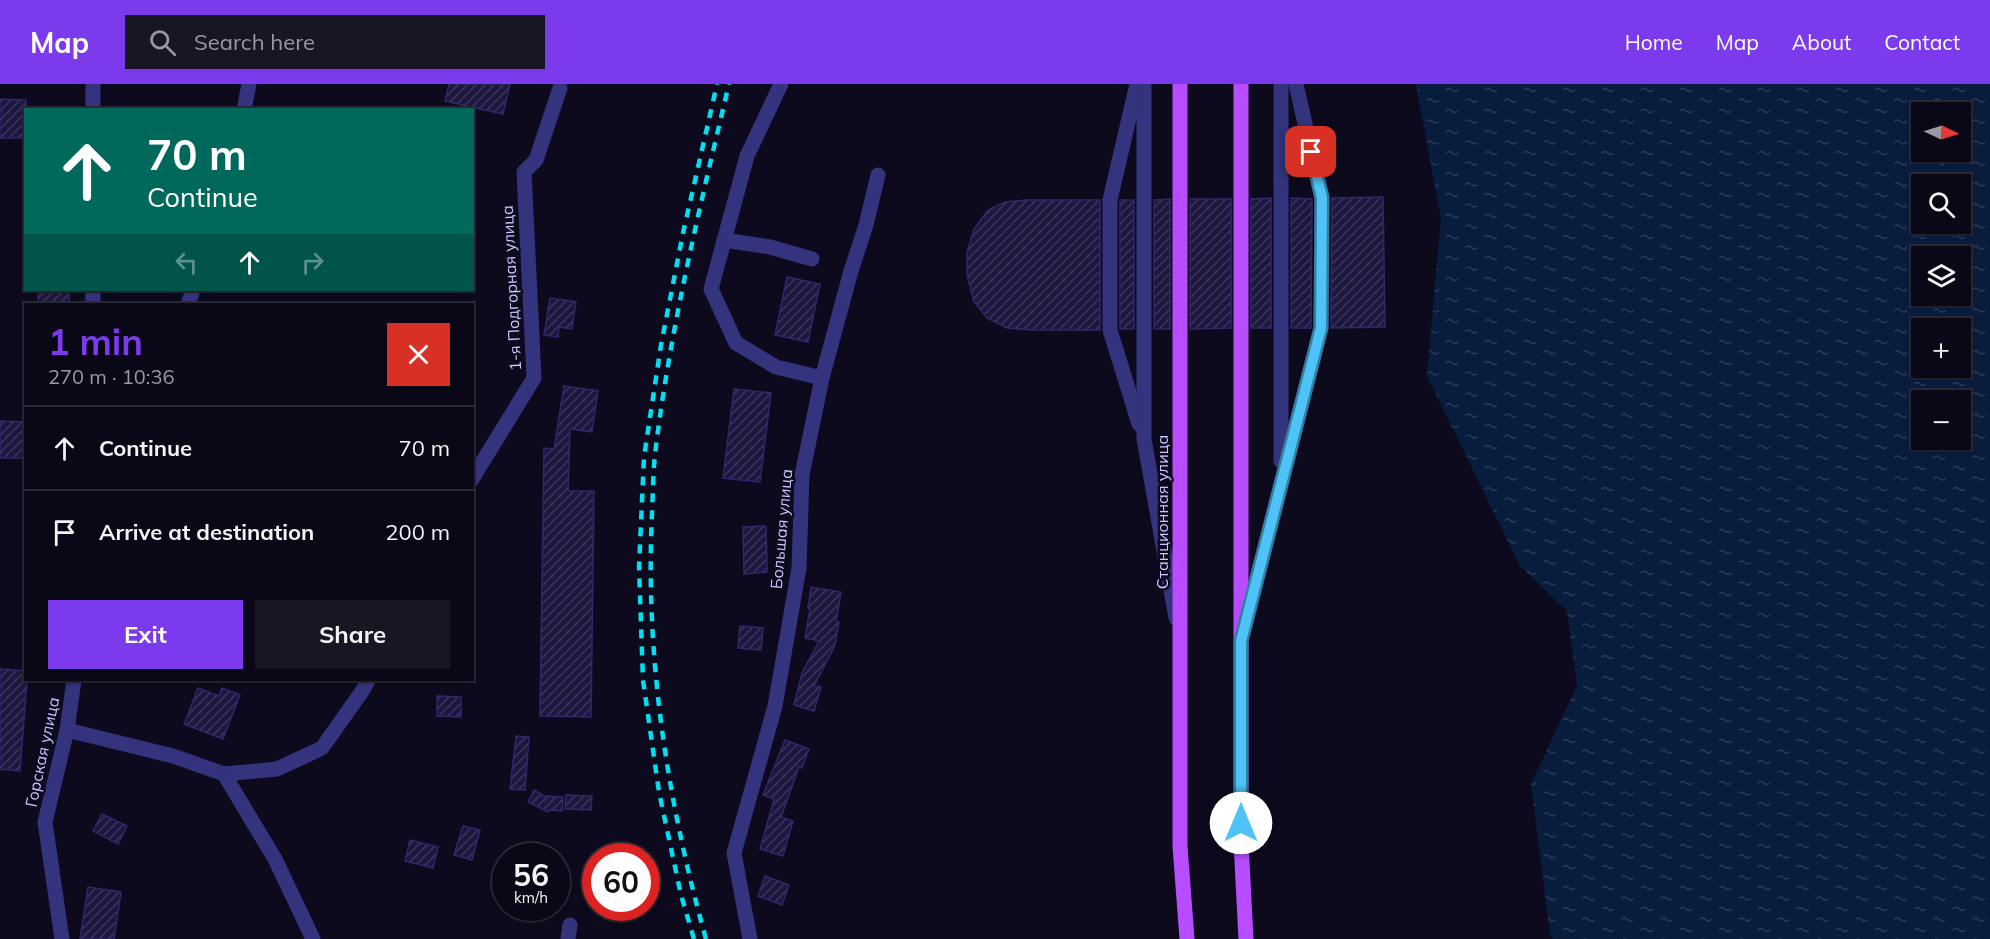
<!DOCTYPE html>
<html lang="en">
<head>
<meta charset="utf-8">
<style>
  :root { --surface:#0a0816; --page:#181623; --text:#f1f3f6; --muted:#999aa1; --line:#2a2935; --accent:#7c3aed }
  body { margin:0; font-family:Mulish,sans-serif; background:var(--page); color:var(--text); height:100vh; display:flex; flex-direction:column; font-size:22px; white-space:nowrap }
  * { box-sizing:border-box; margin:0 }
  p { font-size:20px; color:var(--muted) }
  .icon { flex:none; width:33px; height:33px; fill:none; stroke:currentColor; stroke-width:2; stroke-linecap:round; stroke-linejoin:round }
  .map { position:relative; flex:1; overflow:hidden }
  .side { position:absolute; left:24px; top:219px; width:450px; height:378px; display:flex; flex-direction:column; background:var(--surface); border-radius:0px; box-shadow:0 2px 4px #0004,0 0 0 2px var(--line) }
  .side>* { flex:none }
  .hud { position:absolute; left:24px; top:24px; width:450px; height:183px; border-radius:0px; box-shadow:0 2px 4px #0004,0 0 0 2px var(--line); background:#00695c; color:#fff; overflow:hidden }
  .needle { width:39px; rotate:94deg }
  .buttons { position:absolute; left:1911px; top:18px; display:grid; gap:12px }
  .buttons a { display:grid; place-items:center; width:60px; height:60px; border-radius:0px; background:var(--surface); box-shadow:0 2px 4px #0004,0 0 0 2px var(--line); font-size:30px }
  .speed { position:absolute; left:492px; top:759px; display:flex; gap:12px; font-size:30px; font-weight:700; text-align:center }
  .speed>* { display:grid; place-content:center; width:78px; height:78px; border-radius:50%; background:var(--surface); box-shadow:0 2px 4px #0004,0 0 0 2px var(--line); line-height:1 }
  .speed small { font-size:15px; font-weight:400 }
  .speed .limit { border:9px solid #d22; background:#fff; color:#111 }
  .pin { position:absolute; display:grid; place-items:center; width:51px; height:51px; color:#fff; margin:-26px; border-radius:12px; box-shadow:0 3px 9px #0006 }
  .me { position:absolute; width:66px; margin:-33px; rotate:0deg; stroke-linejoin:round; filter:drop-shadow(0 0 4px #0008) }
  .turn { display:flex; align-items:center; gap:21px; height:126px; padding:0 24px; font-size:27px }
  .turn .icon { width:78px; height:78px; stroke-width:2.5 }
  .turn b { display:block; font-size:42px; line-height:51px }
  .lanes { display:flex; align-items:center; height:57px; padding:0 24px; background:#0003; justify-content:center; gap:30px; direction:ltr }
  .lanes .off { opacity:.35 }
  .round { display:grid; place-items:center; flex:none; width:63px; height:63px; border-radius:0px; background:var(--page) }
  .head { display:flex; align-items:center; justify-content:space-between; height:102px; padding:0 24px }
  h1 { font-size:36px; font-weight:700; line-height:45px; color:var(--accent) }
  .button { display:flex; gap:12px; margin-top:auto; padding:12px 24px }
  .button a { flex:1; height:69px; border-radius:0px; background:var(--accent); color:#fff; font-size:24px; font-weight:700; line-height:69px; text-align:center }
  .button a+a { background:var(--page); color:var(--text) }
  ul { padding:0; list-style:none }
  li { display:flex; align-items:center; gap:18px; height:84px; padding:0 24px; border-top:2px solid var(--line) }
  li div { flex:1 }
  li b { display:block; font-size:22px }
  li em { font-style:normal }
  header { display:flex; align-items:center; gap:36px; box-sizing:border-box; height:84px; padding:0 30px; background:var(--accent); color:#fff }
  header strong { font-size:28px }
  nav { display:flex; gap:33px; margin-inline-start:auto; font-size:21px }
  .search { width:420px; height:54px; background:var(--page); display:flex; align-items:center; gap:15px; box-sizing:border-box; padding:0 21px; border-radius:0px; color:var(--muted); font-size:22px }
  .map>svg:first-child { display:block }
  .water { fill:url(#water-ripples); fill-rule:evenodd }
  .building { fill:url(#building-hatch); stroke:#32266c; stroke-width:1.5 }
  .lines { fill:none; stroke-linecap:round; stroke-linejoin:round }
  .minor { stroke:#34337e; stroke-width:15 }
  .major { stroke:#b74dff; stroke-width:15 }
  .rail { stroke:#00e0f1; stroke-width:4.5; stroke-dasharray:9 8; stroke-linecap:butt }
  .route-casing { stroke:#337fa1; stroke-width:15 }
  .route { stroke:#4fc3f7; stroke-width:10 }
  .labels { text-anchor:middle; stroke-width:5; stroke-linejoin:round; paint-order:stroke }
  .street-label { font-size:16px; fill:#cbc6ff; stroke:#0d0a1d }
</style>
</head>
<body>
<header>
<strong>Map</strong>
<div class="search"><svg class="icon" aria-label="search" viewBox="0 0 24 24"><circle cx="10" cy="10" r="6"/><path d="M15 15l6 6"/></svg>Search here</div>
<nav><a>Home</a><a>Map</a><a>About</a><a>Contact</a></nav>
</header>
<div class="map">
<svg width="1990" height="855" viewBox="0 0 1990 855">
  <defs>
    <pattern id="water-ripples" width="26" height="14" patternUnits="userSpaceOnUse" patternTransform="scale(1.5)"><rect width="26" height="14" fill="#081d3e"/><path d="M2 4q2-2 4 0t4 0M15 11q2-2 4 0t4 0" fill="none" stroke="#2b3c5b"/></pattern>
    <pattern id="building-hatch" width="6" height="6" patternUnits="userSpaceOnUse" patternTransform="scale(1.5)"><rect width="6" height="6" fill="#1d163e"/><path d="M-1 1l2-2M0 6l6-6M5 7l2-2" fill="none" stroke="#3c365b"/></pattern>
  </defs>
  <rect width="100%" height="100%" fill="#0d0a1d"/>
  <path class="water" d="M1416,0H1990V855H1553L1550,851L1531,700L1577,602L1567,527L1520,482L1427,292L1441,135ZM1922,28H1960V68H1922ZM1960,100V140H1922V100ZM1960,172V212H1922V172ZM1922,244H1960V284H1922ZM1922,316H1960V356H1922Z"/>
  <g class="building">
    <polygon points="449,0 510,0 503,30 445,17"/>
    <polygon points="0,15 26,16 26,54 0,54"/>
    <polygon points="1383,113 1385,243 1331,244 1332,114"/>
    <polygon points="1271,114 1271,244 1251,244 1251,115"/>
    <polygon points="1291,114 1312,115 1311,244 1291,244"/>
    <polygon points="1170,115 1170,245 1154,245 1154,116"/>
    <polygon points="1190,115 1231,115 1231,244 1190,245"/>
    <polygon points="1026,116 1100,116 1100,246 1030,246 1007,244 987,234 974,218 967,191 967,168 974,145 988,126 1005,118"/>
    <rect x="1120" y="116" width="14" height="129"/>
    <polygon points="787,193 820,200 808,258 775,251"/>
    <rect x="38" y="206" width="31" height="14"/>
    <polygon points="550,214 576,218 572,245 559,243 558,253 544,251"/>
    <polygon points="564,302 598,307 592,348 570,345 568,407 594,407 591,633 540,632 544,364 554,365"/>
    <polygon points="734,305 771,309 760,398 723,394"/>
    <polygon points="0,337 26,338 24,374 0,374"/>
    <polygon points="766,442 767,488 744,490 743,443"/>
    <polygon points="811,503 841,508 836,538 839,538 835,561 814,602 821,603 814,627 794,621 802,589 819,557 805,554 810,525 808,524"/>
    <polygon points="740,542 763,544 761,566 738,564"/>
    <polygon points="0,585 26,587 26,596 27,596 20,687 0,685"/>
    <polygon points="198,604 219,612 222,604 240,611 223,655 184,640"/>
    <polygon points="437,612 461,613 461,633 437,632"/>
    <polygon points="516,652 529,653 525,706 510,705"/>
    <polygon points="785,656 809,665 802,684 799,683 781,733 793,737 783,772 760,765 774,715 763,711"/>
    <polygon points="534,706 544,712 563,713 562,727 549,726 548,728 528,718"/>
    <polygon points="566,711 592,712 591,726 565,725"/>
    <polygon points="102,730 127,742 118,760 93,747"/>
    <polygon points="463,742 480,746 472,776 454,771"/>
    <polygon points="410,756 438,763 433,784 405,777"/>
    <polygon points="765,792 789,801 782,821 758,812"/>
    <polygon points="88,803 121,808 114,855 80,855"/>
  </g>
  <g class="lines">
    <g class="minor">
      <polyline points="781,0 747,72 711,205 736,259 776,283 822,294"/>
      <polyline points="1137,0 1110,116 1110,246 1139,340"/>
      <polyline points="1144,0 1144,355 1176,534"/>
      <polyline points="1281,0 1281,377"/>
      <polyline points="93,26 93,0"/>
      <polyline points="244,26 249,0"/>
      <polyline points="724,156 770,163 812,175"/>
      <polyline points="93,206 93,220"/>
      <polyline points="188,220 193,206"/>
      <polyline points="472,395 534,294 524,88 536,76 560,4"/>
      <polyline points="1244,545 1321,244 1322,114 1296,0"/>
      <polyline points="67,646 173,672 224,690 277,685 322,664 363,606 368,596"/>
      <polyline points="224,690 275,775 313,855"/>
      <polyline points="62,855 45,738 67,646 74,596"/>
      <polyline points="568,855 570,841"/>
      <polyline points="750,855 734,769 775,622 799,484 802,391 822,294 851,187 866,141 878,91"/>
    </g>
    <g class="major">
      <polyline points="1180,0 1180,762 1187,855"/>
      <polyline points="1241,0 1241,758 1246,855"/>
    </g>
    <g class="rail">
      <polyline points="694,855 681,811 659,708 643,596 639,483 644,373 661,261 683,149 717,0"/>
      <path d="M706,855C667,716 645,573 652,429C653,409 653,389 655,370C670,245 700,122 729,0"/>
    </g>
  </g>
  <g class="lines">
    <g class="route-casing">
      <polyline id="route" points="1241,739 1241,557 1321,244 1322,114 1311,68"/>
    </g>
    <use href="#route" class="route"/>
  </g>
  <g class="labels">
    <g class="street-label">
      <text transform="translate(511 204) rotate(-93)" y="6">1-я Подгорная улица</text>
      <text transform="translate(1162 428) rotate(-90)" y="6">Станционная улица</text>
      <text transform="translate(781 445) rotate(-85)" y="6">Большая улица</text>
      <text transform="translate(42 668) rotate(-78)" y="6">Горская улица</text>
    </g>
  </g>
</svg>
<div class="buttons">
<a><svg class="needle" viewBox="-14 -14 28 28"><path d="M0-13l5 13h-10z" fill="#e53935"/><path d="M0 13l5-13h-10z" fill="#999aa1"/></svg></a>
<a><svg class="icon" aria-label="search" viewBox="0 0 24 24"><circle cx="10" cy="10" r="6"/><path d="M15 15l6 6"/></svg></a>
<a><svg class="icon" aria-label="layers" viewBox="0 0 24 24"><path d="M12 4l9 5-9 5-9-5zM3 14l9 5 9-5"/></svg></a>
<a>+</a>
<a>−</a>
</div>
<div class="speed"><div>56<small>km/h</small></div><div class="limit">60</div></div>
<div class="pin" style="left:1311px;top:68px;background:#d93025"><svg class="icon" aria-label="arrive" viewBox="0 0 24 24"><path d="M6 21V4h12l-3 4 3 4H6"/></svg></div>
<svg class="me" style="left:1241px;top:739px" viewBox="-20 -20 40 40"><circle r="19" fill="#fff"/><path d="M0-13L10 11 0 6-10 11z" fill="#4fc3f7"/></svg>
<div class="hud">
<div class="turn"><svg class="icon" aria-label="ahead" viewBox="0 0 24 24"><path d="M12 20V5M6 11l6-6 6 6"/></svg><div><b>70 m</b>Continue</div></div>
<div class="lanes"><svg class="icon off" aria-label="left" viewBox="0 0 24 24"><path d="M17 20v-9H6M10 6l-5 5 5 5"/></svg><svg class="icon" aria-label="ahead" viewBox="0 0 24 24"><path d="M12 20V5M6 11l6-6 6 6"/></svg><svg class="icon off" aria-label="right" viewBox="0 0 24 24"><path d="M7 20v-9h11M14 6l5 5-5 5"/></svg></div>
</div>
<section class="side">
<div class="head"><div><h1>1 min</h1><p>270 m · 10:36</p></div><a class="round" style="background:#d93025;color:#fff"><svg class="icon" aria-label="close" viewBox="0 0 24 24"><path d="M6 6l12 12M18 6L6 18"/></svg></a></div>
<ul>
<li><svg class="icon" aria-label="ahead" viewBox="0 0 24 24"><path d="M12 20V5M6 11l6-6 6 6"/></svg><div><b>Continue</b></div><em>70 m</em></li>
<li><svg class="icon" aria-label="arrive" viewBox="0 0 24 24"><path d="M6 21V4h12l-3 4 3 4H6"/></svg><div><b>Arrive at destination</b></div><em>200 m</em></li>
</ul>
<div class="button"><a>Exit</a><a>Share</a></div>
</section>
</div>
</body>
</html>
